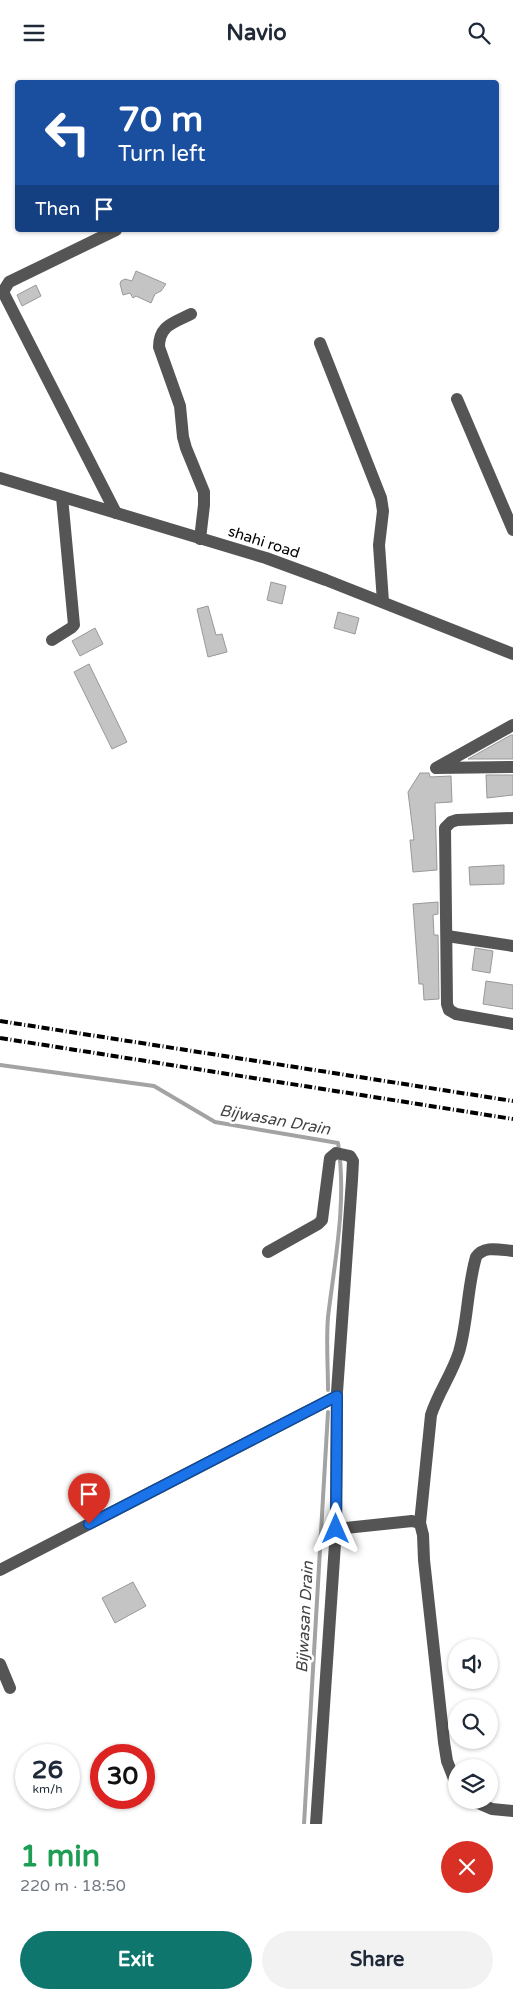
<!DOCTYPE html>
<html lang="en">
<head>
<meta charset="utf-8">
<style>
  :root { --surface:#fff; --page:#f2f2f3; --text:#1f2937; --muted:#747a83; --accent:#0f766e }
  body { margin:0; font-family:"Varela Round",sans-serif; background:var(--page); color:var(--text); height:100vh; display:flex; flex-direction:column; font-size:19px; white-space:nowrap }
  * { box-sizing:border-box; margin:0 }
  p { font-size:16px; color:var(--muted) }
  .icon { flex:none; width:28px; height:28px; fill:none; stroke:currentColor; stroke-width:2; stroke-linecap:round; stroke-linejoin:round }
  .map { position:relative; height:1759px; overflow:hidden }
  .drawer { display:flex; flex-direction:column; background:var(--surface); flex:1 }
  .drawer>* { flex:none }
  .hud { position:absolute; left:15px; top:15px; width:484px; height:152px; border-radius:5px; box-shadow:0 1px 4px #0004; background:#1a4fa0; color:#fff; overflow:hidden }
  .buttons { position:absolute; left:448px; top:1574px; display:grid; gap:10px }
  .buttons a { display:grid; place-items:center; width:50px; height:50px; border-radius:50%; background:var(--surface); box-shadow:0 1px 4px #0004; font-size:25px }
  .speed { position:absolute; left:15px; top:1679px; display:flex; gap:10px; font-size:25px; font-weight:700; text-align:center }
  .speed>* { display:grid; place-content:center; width:65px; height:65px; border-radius:50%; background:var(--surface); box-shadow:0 1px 4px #0004; line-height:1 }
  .speed small { font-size:12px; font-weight:400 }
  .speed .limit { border:8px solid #d22; background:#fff; color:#111 }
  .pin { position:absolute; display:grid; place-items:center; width:42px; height:42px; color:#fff; margin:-51px -21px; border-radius:50% 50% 50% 0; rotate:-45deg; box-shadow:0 0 5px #0007 }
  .pin .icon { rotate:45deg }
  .me { position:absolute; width:55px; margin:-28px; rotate:0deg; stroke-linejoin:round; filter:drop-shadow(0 0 4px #0008) }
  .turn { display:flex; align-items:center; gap:18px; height:105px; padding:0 20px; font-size:22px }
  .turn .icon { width:65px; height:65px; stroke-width:2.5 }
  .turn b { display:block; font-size:35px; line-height:42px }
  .then { display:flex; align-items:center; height:48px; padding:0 20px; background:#0003; gap:10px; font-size:19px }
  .round { display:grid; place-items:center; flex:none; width:52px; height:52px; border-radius:26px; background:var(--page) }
  .overview { display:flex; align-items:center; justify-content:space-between; height:85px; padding:0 20px }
  h1 { font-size:30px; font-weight:800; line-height:38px; color:#1e9e55 }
  .primary-button { display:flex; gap:10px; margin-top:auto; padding:10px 20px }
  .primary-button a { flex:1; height:58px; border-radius:30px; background:var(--accent); color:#fff; font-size:20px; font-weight:800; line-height:58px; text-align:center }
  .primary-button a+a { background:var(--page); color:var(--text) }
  header { display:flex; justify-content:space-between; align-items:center; height:65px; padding:0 20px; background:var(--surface); font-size:22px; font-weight:800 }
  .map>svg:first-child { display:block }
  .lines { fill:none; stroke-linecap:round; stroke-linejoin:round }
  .stream { stroke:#a3a3a3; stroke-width:4 }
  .building { fill:#c4c4c4; stroke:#999 }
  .minor { stroke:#555; stroke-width:12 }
  .rail { stroke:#000; stroke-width:4; stroke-dasharray:8 2.5 1 2.5; stroke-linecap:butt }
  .route-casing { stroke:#114b97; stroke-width:12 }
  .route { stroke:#1a73e8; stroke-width:9 }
  .labels { text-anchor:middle; stroke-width:5; stroke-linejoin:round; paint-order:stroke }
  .street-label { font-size:15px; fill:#000; stroke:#fff }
  .water-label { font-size:16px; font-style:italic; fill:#444; stroke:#fff }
</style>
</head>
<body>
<header><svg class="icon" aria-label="menu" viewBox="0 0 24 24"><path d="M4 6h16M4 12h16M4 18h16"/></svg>Navio<svg class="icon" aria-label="search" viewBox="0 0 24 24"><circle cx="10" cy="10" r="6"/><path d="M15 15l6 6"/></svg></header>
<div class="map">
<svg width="513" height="1759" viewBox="0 0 513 1759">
  <rect width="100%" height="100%" fill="#fff"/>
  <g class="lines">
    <g class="stream">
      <path d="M0,1000L154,1021L215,1057L338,1078C347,1136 335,1194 328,1252C326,1276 328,1301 328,1325"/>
      <polyline points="304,1759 328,1347"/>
    </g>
  </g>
  <g class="building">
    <polygon points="136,206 166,219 161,226 155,229 151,238 136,231 133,233 130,228 123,230 120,219 121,216 125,214 132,216"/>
    <polygon points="36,220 41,231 22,241 17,230"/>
    <polygon points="271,517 286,521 282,539 267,535"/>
    <polygon points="208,541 216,570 222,569 227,587 208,592 197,544"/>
    <polygon points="338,547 359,553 355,569 334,563"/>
    <polygon points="95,563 103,579 80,591 72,576"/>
    <polygon points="89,599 127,677 112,684 74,607"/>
    <polygon points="511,670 513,670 513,694 468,694"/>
    <polygon points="420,708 429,708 430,712 451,711 452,737 435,738 437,805 413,807 410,775 414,775 408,727"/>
    <polygon points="486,710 513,710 513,730 487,733"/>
    <polygon points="504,800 504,819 470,820 469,802"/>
    <polygon points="438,837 438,849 433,850 434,870 438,870 439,934 424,935 423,919 419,919 413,839"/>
    <polygon points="475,883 493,886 490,908 472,905"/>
    <polygon points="486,916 513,920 513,944 483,939"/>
    <polygon points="133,1517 146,1541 115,1558 102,1533"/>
  </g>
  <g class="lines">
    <g class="minor">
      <path d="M191,249C174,258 159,260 159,282L180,341L183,372L186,383L204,427V440L200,474"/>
      <polyline points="320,278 381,433 383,446 379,480 383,537"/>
      <polyline points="457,334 513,465"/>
      <polyline points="0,413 266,493 326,515 513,589"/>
      <polyline points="116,448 3,227 9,217 116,165"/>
      <polyline points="52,575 71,563 74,560 62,432"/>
      <polyline points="513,660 436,703 513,702"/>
      <polyline points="513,753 457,755 451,757 445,763 447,939 449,945 456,949 513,959"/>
      <polyline points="447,871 513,881"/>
      <polyline points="268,1187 318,1159 322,1155 330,1093 336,1088 350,1091 353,1096 352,1115 337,1327 336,1464 316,1759"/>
      <polyline points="336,1464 412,1456 420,1458"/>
      <polyline points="0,1505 337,1331"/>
      <polyline points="0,1599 10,1623"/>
      <path d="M456,1719L447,1696L444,1677L424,1495L423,1470L420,1458L431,1350C438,1328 452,1309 459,1287C468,1256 467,1223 476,1192C484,1180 500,1185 513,1186"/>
      <polyline points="471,1735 492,1744 513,1746"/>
    </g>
    <g class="rail">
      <polyline points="0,956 513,1036"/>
      <polyline points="0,973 513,1054"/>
    </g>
  </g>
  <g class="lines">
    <g class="route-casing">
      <polyline id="route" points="89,1459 337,1331 336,1464"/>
    </g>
    <use href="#route" class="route"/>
  </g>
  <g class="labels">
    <g class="street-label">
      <text transform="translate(264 477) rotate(18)" y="5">shahi road</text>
    </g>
    <g class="water-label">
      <text transform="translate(275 1054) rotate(10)" y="6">Bijwasan Drain</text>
      <text transform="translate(304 1552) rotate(-87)" y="6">Bijwasan Drain</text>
    </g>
  </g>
</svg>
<div class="buttons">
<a><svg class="icon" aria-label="sound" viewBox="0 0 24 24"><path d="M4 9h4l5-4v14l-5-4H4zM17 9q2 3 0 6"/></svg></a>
<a><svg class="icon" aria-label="search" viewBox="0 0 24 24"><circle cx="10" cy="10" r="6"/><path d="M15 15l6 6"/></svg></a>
<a><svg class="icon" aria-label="layers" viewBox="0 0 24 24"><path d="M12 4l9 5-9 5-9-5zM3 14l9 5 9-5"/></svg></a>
</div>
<div class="speed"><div>26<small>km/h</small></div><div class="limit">30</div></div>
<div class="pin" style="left:89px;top:1459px;background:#d93025"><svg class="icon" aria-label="arrive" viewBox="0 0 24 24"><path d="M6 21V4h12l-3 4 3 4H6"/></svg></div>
<svg class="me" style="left:336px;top:1464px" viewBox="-20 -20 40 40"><path d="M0-17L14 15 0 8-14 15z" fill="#1a73e8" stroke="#fff" stroke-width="4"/></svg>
<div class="hud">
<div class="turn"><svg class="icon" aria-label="left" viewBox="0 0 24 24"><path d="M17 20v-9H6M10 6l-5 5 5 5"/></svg><div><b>70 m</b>Turn left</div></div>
<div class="then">Then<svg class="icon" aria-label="arrive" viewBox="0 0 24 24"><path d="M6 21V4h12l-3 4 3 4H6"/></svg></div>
</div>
</div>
<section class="drawer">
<div class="overview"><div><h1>1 min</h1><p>220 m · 18:50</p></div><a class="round" style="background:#d93025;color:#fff"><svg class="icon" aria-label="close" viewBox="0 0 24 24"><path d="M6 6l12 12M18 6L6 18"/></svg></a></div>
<div class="primary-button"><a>Exit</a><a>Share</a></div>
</section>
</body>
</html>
